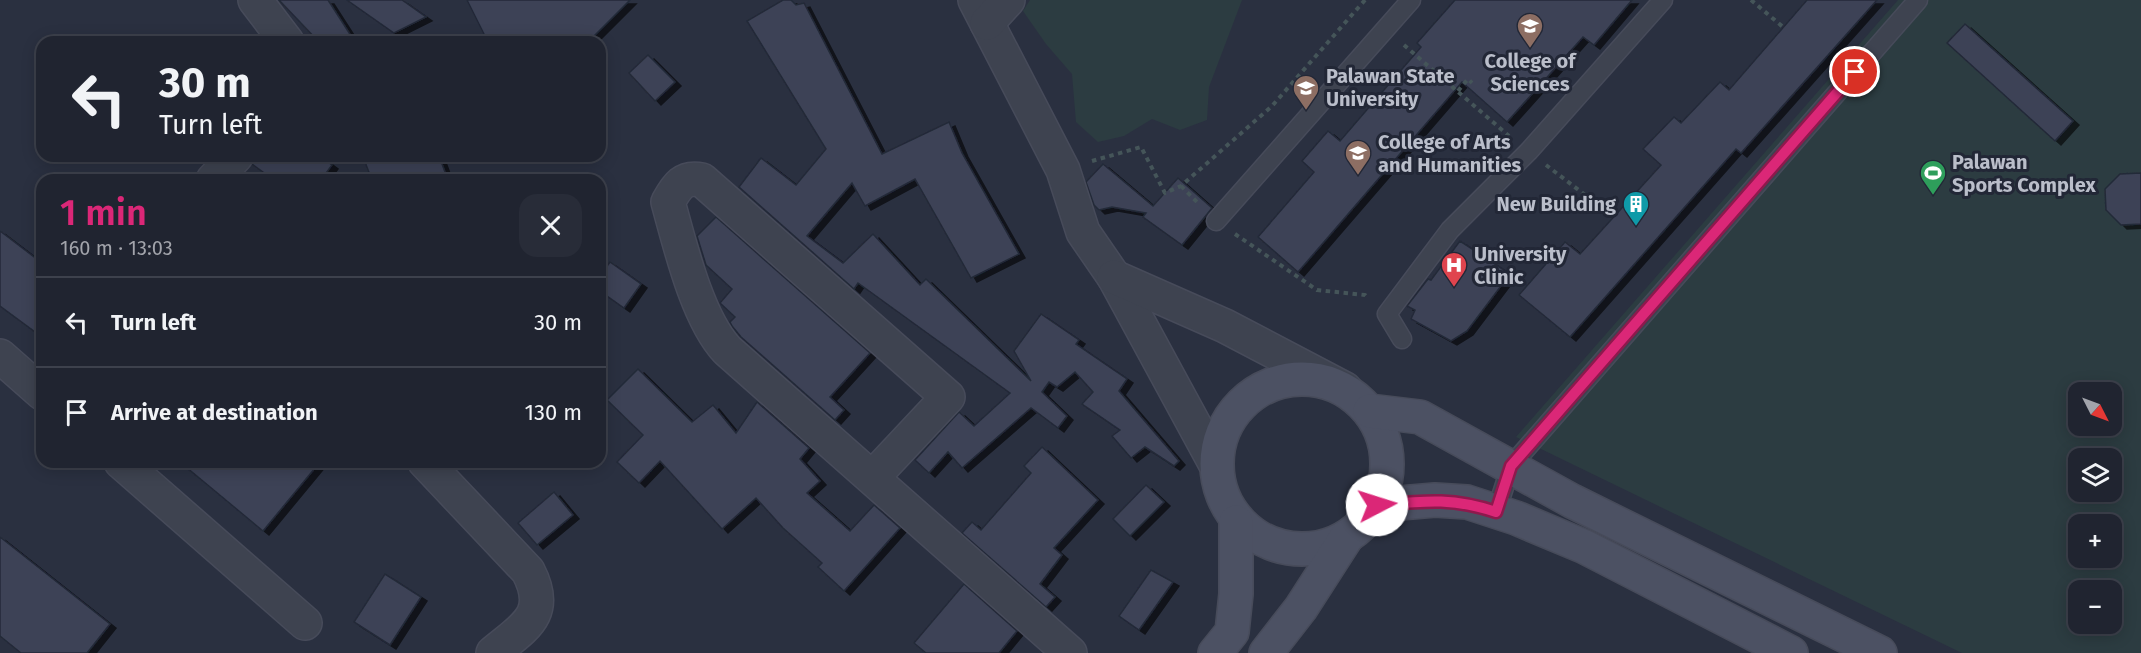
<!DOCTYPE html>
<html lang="en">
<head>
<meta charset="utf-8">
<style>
  :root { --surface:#202430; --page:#282c38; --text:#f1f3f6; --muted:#a2a4ab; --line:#3d414c; --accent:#db2777 }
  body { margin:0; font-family:"Fira Sans",sans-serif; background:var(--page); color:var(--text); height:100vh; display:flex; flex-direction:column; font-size:22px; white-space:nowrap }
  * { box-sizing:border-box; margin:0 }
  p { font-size:20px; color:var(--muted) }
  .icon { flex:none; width:33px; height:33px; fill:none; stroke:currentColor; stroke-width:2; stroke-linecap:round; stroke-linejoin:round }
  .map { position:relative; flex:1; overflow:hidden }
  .drawer { position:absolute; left:36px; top:174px; width:570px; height:294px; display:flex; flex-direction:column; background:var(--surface); border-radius:18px; box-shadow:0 3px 15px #0003,0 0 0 2px var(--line) }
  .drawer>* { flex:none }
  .guide { position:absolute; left:36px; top:36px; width:570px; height:126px; border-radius:18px; box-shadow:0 3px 15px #0003,0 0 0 2px var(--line); background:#202430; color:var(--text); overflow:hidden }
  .needle { width:39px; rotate:132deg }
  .controls { position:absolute; left:2068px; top:382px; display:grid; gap:12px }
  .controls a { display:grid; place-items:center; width:54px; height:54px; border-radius:12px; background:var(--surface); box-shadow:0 3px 15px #0003,0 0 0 2px var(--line); font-size:30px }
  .pin { position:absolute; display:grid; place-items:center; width:51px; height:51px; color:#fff; margin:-26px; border:3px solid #fff; border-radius:50%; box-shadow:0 2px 6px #0007 }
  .me { position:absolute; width:66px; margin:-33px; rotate:85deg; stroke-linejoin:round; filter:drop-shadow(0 0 4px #0008) }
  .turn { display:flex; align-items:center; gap:21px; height:126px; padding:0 24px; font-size:27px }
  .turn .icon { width:78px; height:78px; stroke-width:2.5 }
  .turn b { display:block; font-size:42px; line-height:51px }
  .round { display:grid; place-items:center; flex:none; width:63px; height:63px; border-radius:18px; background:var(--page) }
  .headline { display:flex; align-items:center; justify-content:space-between; height:102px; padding:0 24px }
  h1 { font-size:36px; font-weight:600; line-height:45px; color:var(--accent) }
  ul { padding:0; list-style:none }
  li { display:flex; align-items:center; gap:18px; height:90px; padding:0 24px; border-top:2px solid var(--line) }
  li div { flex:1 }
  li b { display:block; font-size:22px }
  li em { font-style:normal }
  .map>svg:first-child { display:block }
  .green { fill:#2c3c41; fill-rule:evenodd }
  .building { fill:#3c4356; stroke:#242938; stroke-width:1.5; filter:url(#shadow) }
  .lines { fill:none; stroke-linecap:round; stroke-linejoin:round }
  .lane-casing { stroke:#474b5a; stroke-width:21 }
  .street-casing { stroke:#474b5a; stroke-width:36 }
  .secondary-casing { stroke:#474b5a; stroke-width:36 }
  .path { stroke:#455559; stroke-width:4; stroke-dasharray:4.5 4.5; stroke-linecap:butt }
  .lane { stroke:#3e4350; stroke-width:18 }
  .street { stroke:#3e4350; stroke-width:33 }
  .secondary { stroke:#4c5163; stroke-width:33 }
  .route-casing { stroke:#8e194d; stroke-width:15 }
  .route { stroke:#db2777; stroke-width:10 }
  .labels { text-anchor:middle; stroke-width:6; stroke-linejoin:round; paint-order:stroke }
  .poi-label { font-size:20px; font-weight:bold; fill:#babeca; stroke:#222736; text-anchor:start }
</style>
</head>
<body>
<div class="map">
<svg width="2141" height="653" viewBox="0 0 2141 653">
  <defs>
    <filter id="shadow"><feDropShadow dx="6" dy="4" stdDeviation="0" flood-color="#0009"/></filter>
  </defs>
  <rect width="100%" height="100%" fill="#2a3040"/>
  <g class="green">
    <polygon points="1030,0 1242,0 1209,87 1207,120 1180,130 1152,119 1124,136 1098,142 1076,122 1072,74 1046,44 1023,11"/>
    <path d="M1898,0H2141V653H1962L1516,437ZM2079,393H2112V426H2079ZM2079,459H2112V492H2079ZM2079,525H2112V558H2079ZM2079,591H2112V624H2079Z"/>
  </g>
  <g class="building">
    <polygon points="279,0 328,0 355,42 319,42"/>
    <polygon points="347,0 402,0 426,17 394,33"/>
    <polygon points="467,0 630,0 588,42 488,42"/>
    <polygon points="783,0 791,0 796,5 804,3 882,154 949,122 962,153 1019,254 971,278 915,179 865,206 852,183 807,236 843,263 873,234 920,285 926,279 1031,381 1014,351 1041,314 1079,340 1076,344 1127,379 1119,391 1179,461 1174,466 1145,447 1131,458 1112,436 1120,430 1082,404 1093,392 1075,372 1057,387 1049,382 1042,392 1067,416 1058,428 1031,408 962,468 948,452 929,473 915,460 959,412 974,426 1010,393 858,283 854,289 739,187 761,158 796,185 826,149 747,21"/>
    <polygon points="1455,0 1632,0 1594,45 1583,37 1507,122 1462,82 1298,272 1258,237 1314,172 1302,161 1328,131 1340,141 1421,47 1417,43"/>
    <polygon points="1807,0 1877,0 1741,153 1736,149 1570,337 1519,295 1565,242 1580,254 1661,165 1643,149 1674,117 1681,123 1720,82 1729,90"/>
    <polygon points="1965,24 2073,121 2055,141 1947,43"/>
    <polygon points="648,55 675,82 655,101 629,73"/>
    <polygon points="254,156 320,156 332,165 321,180 274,180 252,164"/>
    <polygon points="381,156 439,156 448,180 372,180 365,162"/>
    <polygon points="1103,164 1153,206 1178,178 1212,208 1182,245 1143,217 1146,213 1112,207 1099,210 1094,205 1086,182"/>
    <polygon points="2141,173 2141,224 2121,225 2106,210 2105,189 2120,174"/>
    <polygon points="716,217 870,353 830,397 844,410 835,420 741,337 732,326 730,322 735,317 720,303 732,289 706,265 697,236"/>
    <polygon points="0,231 42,263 42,337 0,306"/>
    <polygon points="1460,241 1510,274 1467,331 1451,341 1411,319 1415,310 1407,306 1428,279 1431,280"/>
    <polygon points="610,262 641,284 624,308 600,291 600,276"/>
    <polygon points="638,369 692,422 713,405 736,433 757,402 809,448 800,459 820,481 807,493 850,531 874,505 900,528 844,591 818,567 822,563 783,528 756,498 722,529 660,461 639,483 617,462 643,435 607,400"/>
    <polygon points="1042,447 1098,500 1054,548 1062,555 1040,584 1055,597 1046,607 962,533 972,522 981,530 1031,473 1024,466"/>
    <polygon points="180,462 320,462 263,531"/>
    <polygon points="1146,485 1164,502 1130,536 1113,519"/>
    <polygon points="554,492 573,515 537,545 518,523"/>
    <polygon points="0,537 110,624 87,653 21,653 0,636"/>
    <polygon points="1151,570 1173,582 1139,630 1119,616"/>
    <polygon points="385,574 421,597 390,645 354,622"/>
    <polygon points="964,584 1017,631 999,653 926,653 914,643"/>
  </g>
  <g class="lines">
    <g class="lane-casing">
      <g id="lane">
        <polyline points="1216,221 1411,0"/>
        <polyline points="1402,339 1387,314 1450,230 1529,151 1663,0"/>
        <polyline points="1496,512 1511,466 1918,0"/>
      </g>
    </g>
    <g class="street-casing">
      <g id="street">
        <polyline points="255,0 287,42"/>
        <polyline points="975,0 1063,170 1083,232 1114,277 1215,463"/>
        <polyline points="987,23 1008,0"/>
        <polyline points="213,180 236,156"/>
        <polyline points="1114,277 1225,326 1345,389"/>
        <polyline points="0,356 42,393"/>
        <polyline points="121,462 305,623"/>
        <path d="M425,462L528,571C551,615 524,627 493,653"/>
        <path d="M872,478L948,397L702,180C683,176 677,186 668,202C680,245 697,318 727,350L1070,653"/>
      </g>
    </g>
    <g class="secondary-casing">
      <g id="secondary">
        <circle cx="1302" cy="464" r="85"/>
        <polyline points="1370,411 1420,417 1572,501 1880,653"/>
        <polyline points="1377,505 1435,500 1467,502 1516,518 1585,547 1791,653"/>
        <polyline points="1215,653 1232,632 1236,594 1236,522"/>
        <polyline points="1266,653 1301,608 1346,538"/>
      </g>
    </g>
    <g class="path">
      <polyline points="1751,0 1783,27"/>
      <polyline points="1404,45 1509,136"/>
      <polyline points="1458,91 1468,79 1472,83"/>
      <polyline points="1092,161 1141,147 1165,193 1181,186 1272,106 1365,0"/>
      <polyline points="1546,165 1589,198 1617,213"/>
      <polyline points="1181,186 1200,205"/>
      <polyline points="1235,234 1317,290 1365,295 1368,298"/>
    </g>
    <use href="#lane" class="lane"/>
    <use href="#street" class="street"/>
    <use href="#secondary" class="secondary"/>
  </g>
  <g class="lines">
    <g class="route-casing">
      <path id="route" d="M1377,505C1423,501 1452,497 1496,512L1511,466L1855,72"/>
    </g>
    <use href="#route" class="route"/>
  </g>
  <defs>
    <g id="university-pin" transform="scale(1.35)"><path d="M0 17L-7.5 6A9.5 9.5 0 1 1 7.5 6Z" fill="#8d6e63" stroke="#222736"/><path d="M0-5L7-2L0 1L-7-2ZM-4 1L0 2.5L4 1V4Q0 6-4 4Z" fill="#fff"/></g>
    <g id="stadium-pin" transform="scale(1.35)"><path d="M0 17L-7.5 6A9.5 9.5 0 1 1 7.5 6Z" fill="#2e9e5b" stroke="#222736"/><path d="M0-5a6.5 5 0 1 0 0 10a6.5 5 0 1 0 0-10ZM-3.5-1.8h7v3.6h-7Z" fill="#fff"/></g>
    <g id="building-pin" transform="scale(1.35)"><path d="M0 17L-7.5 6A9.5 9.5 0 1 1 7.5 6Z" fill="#0f9aa8" stroke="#222736"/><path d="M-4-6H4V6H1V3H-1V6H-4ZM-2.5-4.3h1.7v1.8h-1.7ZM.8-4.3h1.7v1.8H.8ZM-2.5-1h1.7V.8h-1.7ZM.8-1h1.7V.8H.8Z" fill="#fff"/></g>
    <g id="hospital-pin" transform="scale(1.35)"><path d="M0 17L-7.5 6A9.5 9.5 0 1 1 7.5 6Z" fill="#e0444e" stroke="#222736"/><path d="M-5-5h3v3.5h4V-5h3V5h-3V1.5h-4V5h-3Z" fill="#fff"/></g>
  </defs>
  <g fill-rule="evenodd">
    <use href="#university-pin" x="1530" y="26"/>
    <use href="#university-pin" x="1306" y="88"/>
    <use href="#university-pin" x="1358" y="153"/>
    <use href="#stadium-pin" x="1933" y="173"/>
    <use href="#building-pin" x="1636" y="204"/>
    <use href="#hospital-pin" x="1454" y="265"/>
  </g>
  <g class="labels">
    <g class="poi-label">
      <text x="1530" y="68" text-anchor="middle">College of<tspan x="1530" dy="23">Sciences</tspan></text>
      <text x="1326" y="83">Palawan State<tspan x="1326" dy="23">University</tspan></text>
      <text x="1378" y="149">College of Arts<tspan x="1378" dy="23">and Humanities</tspan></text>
      <text x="1952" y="169">Palawan<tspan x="1952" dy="23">Sports Complex</tspan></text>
      <text x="1616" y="211" text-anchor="end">New Building</text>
      <text x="1474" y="261">University<tspan x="1474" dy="23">Clinic</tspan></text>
    </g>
  </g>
</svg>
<div class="controls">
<a><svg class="needle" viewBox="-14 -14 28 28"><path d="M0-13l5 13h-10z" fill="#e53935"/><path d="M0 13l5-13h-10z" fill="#a2a4ab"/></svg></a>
<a><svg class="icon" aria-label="layers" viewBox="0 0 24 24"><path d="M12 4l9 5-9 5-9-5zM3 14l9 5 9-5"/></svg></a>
<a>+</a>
<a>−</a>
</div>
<div class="pin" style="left:1855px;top:72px;background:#d93025"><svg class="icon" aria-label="arrive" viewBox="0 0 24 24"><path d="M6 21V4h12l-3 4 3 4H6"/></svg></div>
<svg class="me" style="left:1377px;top:505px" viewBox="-20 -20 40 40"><circle r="19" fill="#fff"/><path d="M0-13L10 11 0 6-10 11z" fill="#db2777"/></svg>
<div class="guide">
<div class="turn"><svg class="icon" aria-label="left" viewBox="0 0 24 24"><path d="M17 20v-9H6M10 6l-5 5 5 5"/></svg><div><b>30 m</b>Turn left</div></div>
</div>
<section class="drawer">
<div class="headline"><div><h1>1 min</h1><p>160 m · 13:03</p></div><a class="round"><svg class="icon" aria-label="close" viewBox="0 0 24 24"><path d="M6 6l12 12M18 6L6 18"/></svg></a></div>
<ul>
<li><svg class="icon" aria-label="left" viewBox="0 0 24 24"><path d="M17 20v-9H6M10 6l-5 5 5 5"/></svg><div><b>Turn left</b></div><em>30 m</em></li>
<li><svg class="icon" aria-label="arrive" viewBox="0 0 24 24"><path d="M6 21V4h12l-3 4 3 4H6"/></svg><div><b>Arrive at destination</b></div><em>130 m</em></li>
</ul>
</section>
</div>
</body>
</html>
